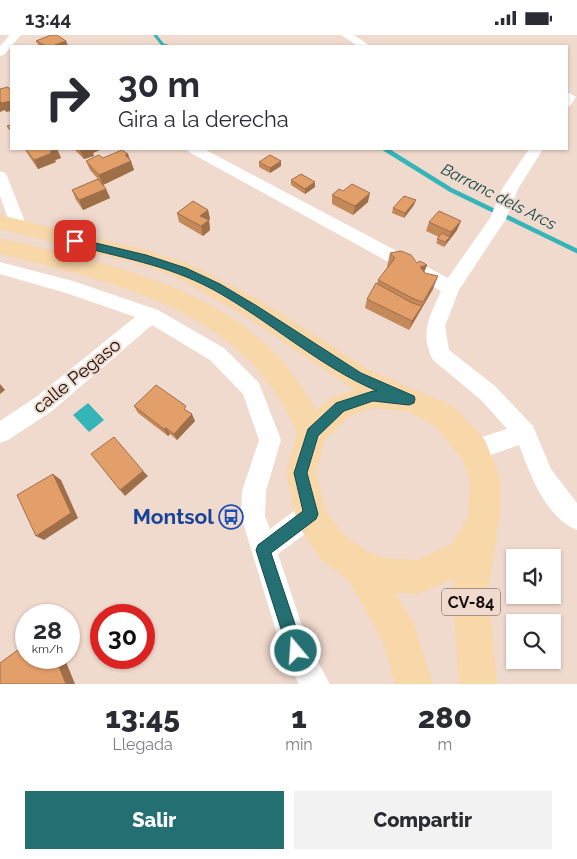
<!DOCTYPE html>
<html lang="es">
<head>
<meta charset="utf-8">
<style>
  :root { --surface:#fff; --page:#f2f2f3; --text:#2b2b33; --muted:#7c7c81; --accent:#246f71 }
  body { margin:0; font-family:Raleway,sans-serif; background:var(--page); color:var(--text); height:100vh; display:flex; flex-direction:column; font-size:19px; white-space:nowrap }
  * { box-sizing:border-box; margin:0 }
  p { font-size:16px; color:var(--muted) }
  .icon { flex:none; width:28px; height:28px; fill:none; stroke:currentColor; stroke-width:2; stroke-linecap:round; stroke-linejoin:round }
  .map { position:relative; height:649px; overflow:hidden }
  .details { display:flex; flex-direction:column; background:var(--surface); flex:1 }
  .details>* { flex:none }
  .guide { position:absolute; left:10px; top:10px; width:558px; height:105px; border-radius:0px; box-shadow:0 1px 4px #0004; background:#fff; color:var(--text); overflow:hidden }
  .buttons { position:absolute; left:506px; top:514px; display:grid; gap:10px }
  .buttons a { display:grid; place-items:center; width:55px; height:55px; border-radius:0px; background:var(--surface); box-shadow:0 1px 4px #0004; font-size:25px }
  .speed { position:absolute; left:15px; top:569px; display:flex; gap:10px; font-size:25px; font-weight:700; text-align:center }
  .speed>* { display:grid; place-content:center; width:65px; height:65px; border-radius:50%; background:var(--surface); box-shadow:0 1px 4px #0004; line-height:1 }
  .speed small { font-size:12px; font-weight:400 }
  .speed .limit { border:8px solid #d22; background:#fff; color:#111 }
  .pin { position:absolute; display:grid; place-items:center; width:42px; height:42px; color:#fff; margin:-21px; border-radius:10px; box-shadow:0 2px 8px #0006 }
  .me { position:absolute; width:55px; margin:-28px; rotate:342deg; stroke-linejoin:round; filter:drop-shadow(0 0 4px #0008) }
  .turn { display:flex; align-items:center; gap:18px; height:105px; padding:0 25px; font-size:22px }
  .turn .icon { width:65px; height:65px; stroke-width:2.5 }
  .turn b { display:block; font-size:35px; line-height:42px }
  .eta { display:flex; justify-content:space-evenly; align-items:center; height:85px; text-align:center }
  .eta b { font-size:30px; font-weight:800; line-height:35px }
  .primary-button { display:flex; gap:10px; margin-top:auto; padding:10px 25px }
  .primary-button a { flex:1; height:58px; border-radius:0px; background:var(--accent); color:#fff; font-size:20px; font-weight:800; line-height:58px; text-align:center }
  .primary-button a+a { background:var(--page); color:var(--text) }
  .status { display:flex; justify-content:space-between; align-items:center; height:35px; padding:0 25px; background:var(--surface); direction:ltr }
  .status svg { height:14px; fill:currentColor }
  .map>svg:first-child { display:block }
  .water { fill:#36b5b9 }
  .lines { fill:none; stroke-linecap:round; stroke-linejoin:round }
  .stream-far1 { stroke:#36b5b9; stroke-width:3 }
  .stream { stroke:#36b5b9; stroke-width:4.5 }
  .minor { fill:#fff; fill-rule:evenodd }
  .major { fill:#f8d7a9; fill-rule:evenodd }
  .wall { fill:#c3895a }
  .shaded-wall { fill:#9f6f4a }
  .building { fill:#e39f69; stroke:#9f6f4a }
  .route { fill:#246f71; stroke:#174849 }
  .labels { text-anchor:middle; stroke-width:4; stroke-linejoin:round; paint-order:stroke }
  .far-water-label { font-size:16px; font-style:italic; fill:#0f4648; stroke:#f0d9cd }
  .shield { fill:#f0d9cd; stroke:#574b44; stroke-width:1 }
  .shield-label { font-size:16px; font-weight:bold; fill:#150e0a }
  .street-label { font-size:18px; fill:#150e0a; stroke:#f0d9cd }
  .near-transit-label { font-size:21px; font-weight:bold; fill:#164399; stroke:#f0d9cd; text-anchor:end }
</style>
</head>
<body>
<div class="status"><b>13:44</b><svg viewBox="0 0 49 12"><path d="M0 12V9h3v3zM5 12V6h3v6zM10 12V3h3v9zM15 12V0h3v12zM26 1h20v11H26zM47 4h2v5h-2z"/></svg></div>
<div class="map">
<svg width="577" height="649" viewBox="0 0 577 649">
  <rect width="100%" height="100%" fill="#f0d9cd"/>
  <polygon class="water" points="88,368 104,385 89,397 73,380"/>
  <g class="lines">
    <polyline class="stream-far1" points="155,0 163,10 167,11"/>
    <polyline class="stream" points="385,114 451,155 577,216"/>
    <g class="minor">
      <polygon points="10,0 21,0 4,20 0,21 0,11"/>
      <polygon points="341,0 354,0 370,11 358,11"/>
      <polygon points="570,58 576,62 570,71 566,72 566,59"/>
      <path d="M187,114H204L448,243L490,183L502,154L529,114H543L518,154L506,184L459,255L445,291L449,315L495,351L533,391L551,434L577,468V495C545,482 531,441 519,410L474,426L466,423L463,415L466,407L507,394L481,365L433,325C419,297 430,281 441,256L189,117Z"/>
      <polygon points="0,136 5,138 7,141 27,192 25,196 19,197 13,196 11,192 0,161"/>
      <polygon points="0,227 73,246 158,275 224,313 259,348 281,405 266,456 265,481 270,494 302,470 311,467 320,470 323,479 320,488 278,519 308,609 330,649 299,649 282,616 241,481 242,456 259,405 243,359 210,325 152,290 52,376 8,405 0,408 0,386 36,362 135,282 69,259 0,239"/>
    </g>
    <path class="major" d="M0,180L146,215L190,229L263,267L367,334L453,371L485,405L500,443V486L496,497L497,501L488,555L497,649H459L452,555L455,543L418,559L395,558L413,587L433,649H395L383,607L348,544L321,525L301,495L296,484L286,437L297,398C244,273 118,249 0,219V203C119,232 255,255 316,376L330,363L356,354L347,350L245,281L174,241L142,230L0,194ZM373,373L406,376L433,389L462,424L470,443L468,482L452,509L417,525L384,523L369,518L345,501L326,476L316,437L325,405L349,381Z"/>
  </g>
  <g class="wall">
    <polygon points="36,6 66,6 68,11 39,11"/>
    <polygon points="25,114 57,114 61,123 55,125 56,127 38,134 29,121"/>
    <polygon points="74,114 102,114 93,118 94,121 84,124"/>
    <polygon points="128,119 134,135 103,150 99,145 106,154 110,163 83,175 76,165 72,155 98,144 90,135 86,126"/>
    <polygon points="259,127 281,131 270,138 259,132"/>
    <polygon points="291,145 315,152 305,159 291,150"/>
    <polygon points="332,160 368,167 353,180 332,169"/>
    <polygon points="414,170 404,183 392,178 393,173"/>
    <polygon points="208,175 210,184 209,185 210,195 203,201 179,187 177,178"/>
    <polygon points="461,186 457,195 444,212 436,208 439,202 426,196 429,187"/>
    <polygon points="390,218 417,228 427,230 424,237 433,254 409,295 365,273 367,264 377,249 378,245 388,233 387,232"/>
    <polygon points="134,371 188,377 195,386 177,405 170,399 168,401 138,378"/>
  </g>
  <g class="shaded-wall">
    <polygon points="66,6 68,11 52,11"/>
    <polygon points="0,66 11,66 11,76 6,77 5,75 0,77"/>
    <polygon points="56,114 57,114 61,123 55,125 56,127 38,134 34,125"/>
    <polygon points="83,114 102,114 93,118 94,121 84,124 80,115"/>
    <polygon points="128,119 130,127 131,126 134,135 103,150 99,140 125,120"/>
    <polygon points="281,126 281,131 270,138 270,133"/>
    <polygon points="315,147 315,152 305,159 305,154"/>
    <polygon points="106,154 110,163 83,175 79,165"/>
    <polygon points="370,158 368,167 353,180 355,171"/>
    <polygon points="416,165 414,170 404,183 405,178"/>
    <polygon points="208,175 210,184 202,190 200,181"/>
    <polygon points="209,185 210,195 203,201 201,191"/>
    <polygon points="461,186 457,195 444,212 451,197"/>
    <polygon points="427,230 422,243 420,232"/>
    <polygon points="438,241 433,254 409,295 412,286 422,271"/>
    <polygon points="0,349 5,355 0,359"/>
    <polygon points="192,379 195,386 177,405 174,399"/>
    <polygon points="166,393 170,399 168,401 164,394"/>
    <polygon points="143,436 148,441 125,461 120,455"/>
    <polygon points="53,439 61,445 78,483 44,505 36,501"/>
    <polygon points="55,622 64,622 75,649 66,649"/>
  </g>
  <g class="building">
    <polygon points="51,0 57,0 66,6 52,11 46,11 36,6"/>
    <polygon points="8,52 11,56 11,66 1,68 0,66 0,54"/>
    <polygon points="11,90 11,96 7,91"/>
    <polygon points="25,114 56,114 50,117 52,118 34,125"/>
    <polygon points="122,115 128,119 125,120 131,126 99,140 86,126 99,120 103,123"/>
    <polygon points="270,120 281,126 270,133 259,127"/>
    <polygon points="301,139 315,147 305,154 291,145"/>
    <polygon points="98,144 106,154 79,165 72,155"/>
    <polygon points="352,149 370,158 355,171 332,160 339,154 343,156"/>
    <polygon points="404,161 416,165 405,178 393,173"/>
    <polygon points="193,166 208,175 200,181 209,185 201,191 177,178"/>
    <polygon points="439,176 461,186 451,197 429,187"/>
    <polygon points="442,198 450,202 445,207 437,204"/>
    <polygon points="401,216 411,220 417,228 420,226 427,230 420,232 425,238 438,241 423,267 414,264 378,245 395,223 390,218"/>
    <polygon points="376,248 412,268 422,271 412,286 367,264"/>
    <polygon points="156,350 186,371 184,374 192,379 174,399 166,393 164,394 134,371"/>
    <polygon points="114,402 143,436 120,455 91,419"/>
    <polygon points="53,439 71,478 36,501 17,460"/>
    <polygon points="26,609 26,622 55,622 66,649 0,649 0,628"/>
  </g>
  <path class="route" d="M75,203L146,220L186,233L220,249L257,271L361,338L414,361L415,364L414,368L409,370L373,366L344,376L318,401L307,438L318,479L316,484L271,518L304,616L302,622L296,624L290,622L256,515L258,510L303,476L294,438L308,394L336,368L373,356H377C318,331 269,285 212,254C165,229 121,223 71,209L70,206Z"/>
  <defs>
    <g id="bus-ring" transform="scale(1.25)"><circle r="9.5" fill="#f0d9cd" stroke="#1a4fb4" stroke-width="1.5"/><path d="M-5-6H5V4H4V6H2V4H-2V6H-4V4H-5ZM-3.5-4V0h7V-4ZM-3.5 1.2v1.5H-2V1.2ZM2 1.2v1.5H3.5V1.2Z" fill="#1a4fb4"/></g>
  </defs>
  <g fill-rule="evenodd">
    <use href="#bus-ring" x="231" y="482"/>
  </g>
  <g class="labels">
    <g class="far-water-label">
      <text transform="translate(499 161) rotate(27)" y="6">Barranc dels Arcs</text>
    </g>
    <rect class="shield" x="442" y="553.5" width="58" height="27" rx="4"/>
    <g class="shield-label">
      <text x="471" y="573">CV-84</text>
    </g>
    <g class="street-label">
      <text transform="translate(77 341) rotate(-39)" y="6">calle Pegaso</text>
    </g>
    <g class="near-transit-label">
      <text x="214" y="489">Montsol</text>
    </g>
  </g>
</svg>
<div class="buttons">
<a><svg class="icon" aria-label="sound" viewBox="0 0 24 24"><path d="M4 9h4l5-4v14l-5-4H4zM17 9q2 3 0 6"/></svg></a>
<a><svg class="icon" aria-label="search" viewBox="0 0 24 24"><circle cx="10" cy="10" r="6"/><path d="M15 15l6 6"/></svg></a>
</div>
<div class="speed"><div>28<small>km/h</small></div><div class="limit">30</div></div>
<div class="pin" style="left:75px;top:206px;background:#d93025"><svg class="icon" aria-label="arrive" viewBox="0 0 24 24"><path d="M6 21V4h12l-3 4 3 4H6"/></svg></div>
<svg class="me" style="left:296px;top:616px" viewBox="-20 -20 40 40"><circle r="17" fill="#246f71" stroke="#fff" stroke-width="3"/><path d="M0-11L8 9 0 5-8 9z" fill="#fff"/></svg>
<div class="guide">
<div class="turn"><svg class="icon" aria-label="right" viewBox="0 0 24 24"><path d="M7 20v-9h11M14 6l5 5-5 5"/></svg><div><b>30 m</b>Gira a la derecha</div></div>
</div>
</div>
<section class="details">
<div class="eta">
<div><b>13:45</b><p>Llegada</p></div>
<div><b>1</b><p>min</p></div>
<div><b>280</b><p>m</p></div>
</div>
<div class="primary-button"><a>Salir</a><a>Compartir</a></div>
</section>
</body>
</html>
